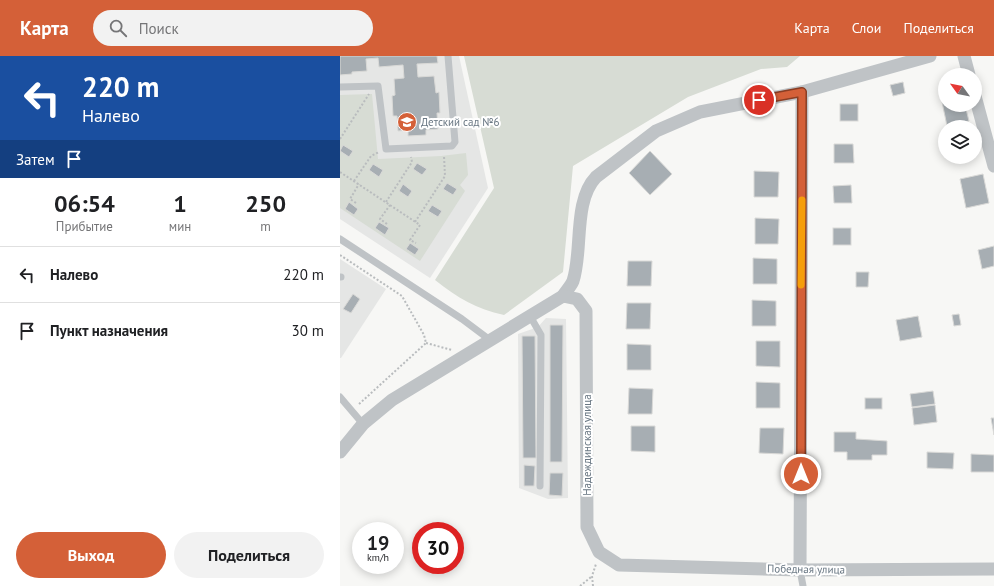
<!DOCTYPE html>
<html lang="ru">
<head>
<meta charset="utf-8">
<style>
  :root { --surface:#fff; --page:#f2f2f2; --text:#202124; --muted:#757577; --line:#e0e0e0; --accent:#d46038 }
  body { margin:0; font-family:"PT Sans",sans-serif; background:var(--page); color:var(--text); height:100vh; display:flex; flex-direction:column; font-size:15px; white-space:nowrap }
  * { box-sizing:border-box; margin:0 }
  p { font-size:13px; color:var(--muted) }
  .icon { flex:none; width:22px; height:22px; fill:none; stroke:currentColor; stroke-width:2; stroke-linecap:round; stroke-linejoin:round }
  .map { position:relative; flex:1; overflow:hidden }
  .details { display:flex; flex-direction:column; background:var(--surface); width:340px }
  .details>* { flex:none }
  .guide { background:#1a4fa0; color:#fff; overflow:hidden }
  .needle { width:26px; rotate:303deg }
  .tools { position:absolute; left:598px; top:12px; display:grid; gap:8px }
  .tools a { display:grid; place-items:center; width:44px; height:44px; border-radius:50%; background:var(--surface); box-shadow:0 2px 10px #0003; font-size:20px }
  .speed { position:absolute; left:12px; top:466px; display:flex; gap:8px; font-size:20px; font-weight:700; text-align:center }
  .speed>* { display:grid; place-content:center; width:52px; height:52px; border-radius:50%; background:var(--surface); box-shadow:0 2px 10px #0003; line-height:1 }
  .speed small { font-size:10px; font-weight:400 }
  .speed .limit { border:6px solid #d22; background:#fff; color:#111 }
  .pin { position:absolute; display:grid; place-items:center; width:34px; height:34px; color:#fff; margin:-17px; border:2px solid #fff; border-radius:50%; box-shadow:0 1px 4px #0007 }
  .me { position:absolute; width:44px; margin:-22px; rotate:0deg; stroke-linejoin:round; filter:drop-shadow(0 0 3px #0008) }
  .turn { display:flex; align-items:center; gap:14px; height:84px; padding:0 16px; font-size:18px }
  .turn .icon { width:52px; height:52px; stroke-width:2.5 }
  .turn b { display:block; font-size:28px; line-height:34px }
  .then { display:flex; align-items:center; height:38px; padding:0 16px; background:#0003; gap:8px; font-size:15px }
  .eta { display:flex; justify-content:space-evenly; align-items:center; height:68px; text-align:center }
  .eta b { font-size:24px; font-weight:700; line-height:28px }
  .cta { display:flex; gap:8px; margin-top:auto; padding:8px 16px }
  .cta a { flex:1; height:46px; border-radius:24px; background:var(--accent); color:#fff; font-size:16px; font-weight:700; line-height:46px; text-align:center }
  .cta a+a { background:var(--page); color:var(--text) }
  ul { padding:0; list-style:none }
  li { display:flex; align-items:center; gap:12px; height:56px; padding:0 16px; border-top:1px solid var(--line) }
  li div { flex:1 }
  li b { display:block; font-size:15px }
  li em { font-style:normal }
  header { display:flex; align-items:center; gap:24px; box-sizing:border-box; height:56px; padding:0 20px; background:var(--accent); color:#fff }
  header strong { font-size:19px }
  nav { display:flex; gap:22px; margin-inline-start:auto; font-size:14px }
  .search { width:280px; height:36px; background:var(--page); display:flex; align-items:center; gap:10px; box-sizing:border-box; padding:0 14px; border-radius:22px; color:var(--muted); font-size:15px }
  main { display:flex; flex:1; min-height:0 }
  .map>svg:first-child { display:block }
  .built { fill:#e5e6e5 }
  .green { fill:#d7dcd4 }
  .building { fill:#a7aeb3; stroke:#d9d9d7 }
  .lines { fill:none; stroke-linecap:round; stroke-linejoin:round }
  .path { stroke:#b9bcbe; stroke-width:2; stroke-dasharray:2 2; stroke-linecap:butt }
  .lane { stroke:#bfc3c6; stroke-width:7 }
  .street { stroke:#bfc3c6; stroke-width:13 }
  .route-casing { stroke:#8a3e24; stroke-width:10 }
  .route { stroke:#d46038; stroke-width:7 }
  .slow { stroke:#f59e0b; stroke-width:7 }
  .labels { text-anchor:middle; stroke-width:4; stroke-linejoin:round; paint-order:stroke }
  .poi-label { font-size:11px; fill:#697783; stroke:#fff; text-anchor:start }
  .street-label { font-size:11px; fill:#697783; stroke:#fff }
</style>
</head>
<body>
<header>
<strong>Карта</strong>
<div class="search"><svg class="icon" aria-label="search" viewBox="0 0 24 24"><circle cx="10" cy="10" r="6"/><path d="M15 15l6 6"/></svg>Поиск</div>
<nav><a>Карта</a><a>Слои</a><a>Поделиться</a></nav>
</header>
<main>
<section class="details">
<div class="guide">
<div class="turn"><svg class="icon" aria-label="left" viewBox="0 0 24 24"><path d="M17 20v-9H6M10 6l-5 5 5 5"/></svg><div><b>220 m</b>Налево</div></div>
<div class="then">Затем<svg class="icon" aria-label="arrive" viewBox="0 0 24 24"><path d="M6 21V4h12l-3 4 3 4H6"/></svg></div>
</div>
<div class="eta">
<div><b>06:54</b><p>Прибытие</p></div>
<div><b>1</b><p>мин</p></div>
<div><b>250</b><p>m</p></div>
</div>
<ul>
<li><svg class="icon" aria-label="left" viewBox="0 0 24 24"><path d="M17 20v-9H6M10 6l-5 5 5 5"/></svg><div><b>Налево</b></div><em>220 m</em></li>
<li><svg class="icon" aria-label="arrive" viewBox="0 0 24 24"><path d="M6 21V4h12l-3 4 3 4H6"/></svg><div><b>Пункт назначения</b></div><em>30 m</em></li>
</ul>
<div class="cta"><a>Выход</a><a>Поделиться</a></div>
</section>
<div class="map">
<svg width="654" height="530" viewBox="0 0 654 530">
  <rect width="100%" height="100%" fill="#f7f7f5"/>
  <g class="built">
    <polygon points="0,0 119,0 148,132 90,222 0,163"/>
    <polygon points="0,203 46,233 1,302 0,302"/>
    <polygon points="206,262 226,263 228,442 208,443 179,432 178,278 198,271"/>
  </g>
  <g class="green">
    <path d="M124,0H460L447,11L421,13L348,41L233,110L223,216L164,259C136,253 118,242 95,224L154,132Z"/>
    <polygon points="32,38 38,103 101,100 126,97 128,119 120,129 125,135 80,205 0,152 0,39"/>
  </g>
  <g class="building">
    <polygon points="0,0 97,0 98,7 77,8 78,21 94,20 96,37 99,36 100,57 97,57 98,73 86,74 86,79 68,80 68,74 58,75 57,60 53,60 52,40 55,39 54,23 64,22 63,9 39,11 38,2 26,3 27,15 12,16 12,18 0,19"/>
    <polygon points="563,26 565,37 553,40 550,29"/>
    <polygon points="605,40 605,49 625,49 629,65 607,70 601,41"/>
    <rect x="500" y="48" width="18" height="17"/>
    <polygon points="494,88 513,88 514,107 494,107"/>
    <polygon points="3,89 13,95 9,101 0,95"/>
    <polygon points="310,95 332,118 310,139 289,117"/>
    <polygon points="77,107 87,113 82,119 73,113"/>
    <polygon points="33,108 43,114 39,121 29,114"/>
    <polygon points="414,115 439,116 438,141 414,141"/>
    <polygon points="643,118 649,147 626,152 620,123"/>
    <polygon points="107,127 117,133 113,139 103,133"/>
    <polygon points="63,128 72,135 68,141 59,135"/>
    <polygon points="511,129 512,147 494,147 493,130"/>
    <polygon points="9,146 18,153 14,159 5,153"/>
    <polygon points="92,149 102,155 98,161 88,155"/>
    <polygon points="415,162 439,163 438,188 415,188"/>
    <polygon points="39,166 49,172 45,179 35,172"/>
    <rect x="493" y="172" width="18" height="17"/>
    <polygon points="70,187 79,193 75,199 66,193"/>
    <polygon points="654,190 654,210 642,213 638,194"/>
    <polygon points="413,202 437,203 437,228 413,228"/>
    <polygon points="288,205 312,205 311,230 287,230"/>
    <polygon points="516,216 529,216 528,231 516,231"/>
    <polygon points="13,238 20,243 11,257 3,253"/>
    <polygon points="412,244 436,245 436,270 412,270"/>
    <polygon points="287,247 311,247 310,273 286,273"/>
    <polygon points="619,258 621,269 614,270 612,259"/>
    <polygon points="578,260 582,281 560,285 556,264"/>
    <polygon points="210,269 223,269 222,406 210,406"/>
    <polygon points="182,280 195,280 196,402 183,402"/>
    <polygon points="416,285 440,285 440,311 416,310"/>
    <polygon points="287,288 311,289 311,314 287,314"/>
    <polygon points="416,326 440,327 440,352 416,352"/>
    <polygon points="289,332 313,333 312,358 288,358"/>
    <polygon points="593,335 595,348 572,351 570,338"/>
    <rect x="525" y="342" width="17" height="11"/>
    <polygon points="595,349 597,366 574,369 572,352"/>
    <polygon points="651,362 654,362 654,379"/>
    <polygon points="291,370 315,370 315,396 291,395"/>
    <polygon points="420,372 444,372 443,398 419,397"/>
    <polygon points="494,376 516,376 516,383 547,385 547,399 532,399 532,404 507,404 507,396 494,396"/>
    <polygon points="587,396 614,397 613,413 587,412"/>
    <polygon points="631,398 654,399 654,416 631,416"/>
    <polygon points="184,409 195,410 194,430 184,430"/>
    <polygon points="210,417 223,417 222,440 209,439"/>
  </g>
  <g class="lines">
    <g class="path">
      <polyline points="0,83 29,38"/>
      <polyline points="0,116 80,169 70,184 76,187"/>
      <polyline points="14,125 31,100 39,96"/>
      <polyline points="46,146 72,106 71,101"/>
      <polyline points="16,147 10,143 19,128"/>
      <polyline points="75,166 105,120 104,100"/>
      <polyline points="47,168 40,163 50,149"/>
      <polyline points="0,199 62,240 84,279 86,287 18,349"/>
      <polyline points="86,287 112,294"/>
      <polyline points="240,530 251,521"/>
      <polyline points="253,530 252,520 256,508"/>
    </g>
    <g class="lane">
      <polyline points="0,31 38,30 46,93 112,90 115,86 108,0"/>
      <polyline points="0,183 122,263 150,284"/>
      <polyline points="0,221 1,221"/>
      <polyline points="190,260 201,279 200,430"/>
      <polyline points="0,341 23,368"/>
      <polyline points="460,514 463,530"/>
    </g>
    <g class="street">
      <polyline points="624,0 629,19"/>
      <polyline points="635,40 654,110"/>
      <path d="M223,240C226,235 231,230 233,225C243,195 233,145 256,121L316,75L360,56L462,36L590,0"/>
      <polyline points="0,396 23,368 52,344 223,240 237,243 246,255 247,471 259,496 279,509 460,514 654,513"/>
      <polyline points="460,514 462,36"/>
    </g>
  </g>
  <g class="lines">
    <g class="route-casing">
      <polyline id="route" points="419,44 462,36 461,418"/>
    </g>
    <use href="#route" class="route"/>
    <polyline class="slow" points="461,229 462,144"/>
  </g>
  <defs>
    <g id="school-disc" transform="scale(1)"><circle r="9.5" fill="#d46038" stroke="#fff"/><path d="M0-5L7-2L0 1L-7-2ZM-4 1L0 2.5L4 1V4Q0 6-4 4Z" fill="#fff"/></g>
  </defs>
  <g fill-rule="evenodd">
    <use href="#school-disc" x="67" y="66"/>
  </g>
  <g class="labels">
    <g class="poi-label">
      <text x="81" y="70">Детский сад №6</text>
    </g>
    <g class="street-label">
      <text transform="translate(247 389) rotate(-90)" y="4">Надеждинская улица</text>
      <text transform="translate(466 513) rotate(1)" y="4">Победная улица</text>
    </g>
  </g>
</svg>
<div class="tools">
<a><svg class="needle" viewBox="-14 -14 28 28"><path d="M0-13l5 13h-10z" fill="#e53935"/><path d="M0 13l5-13h-10z" fill="#757577"/></svg></a>
<a><svg class="icon" aria-label="layers" viewBox="0 0 24 24"><path d="M12 4l9 5-9 5-9-5zM3 14l9 5 9-5"/></svg></a>
</div>
<div class="speed"><div>19<small>km/h</small></div><div class="limit">30</div></div>
<div class="pin" style="left:419px;top:44px;background:#d93025"><svg class="icon" aria-label="arrive" viewBox="0 0 24 24"><path d="M6 21V4h12l-3 4 3 4H6"/></svg></div>
<svg class="me" style="left:461px;top:418px" viewBox="-20 -20 40 40"><circle r="17" fill="#d46038" stroke="#fff" stroke-width="3"/><path d="M0-11L8 9 0 5-8 9z" fill="#fff"/></svg>
</div>
</main>
</body>
</html>
